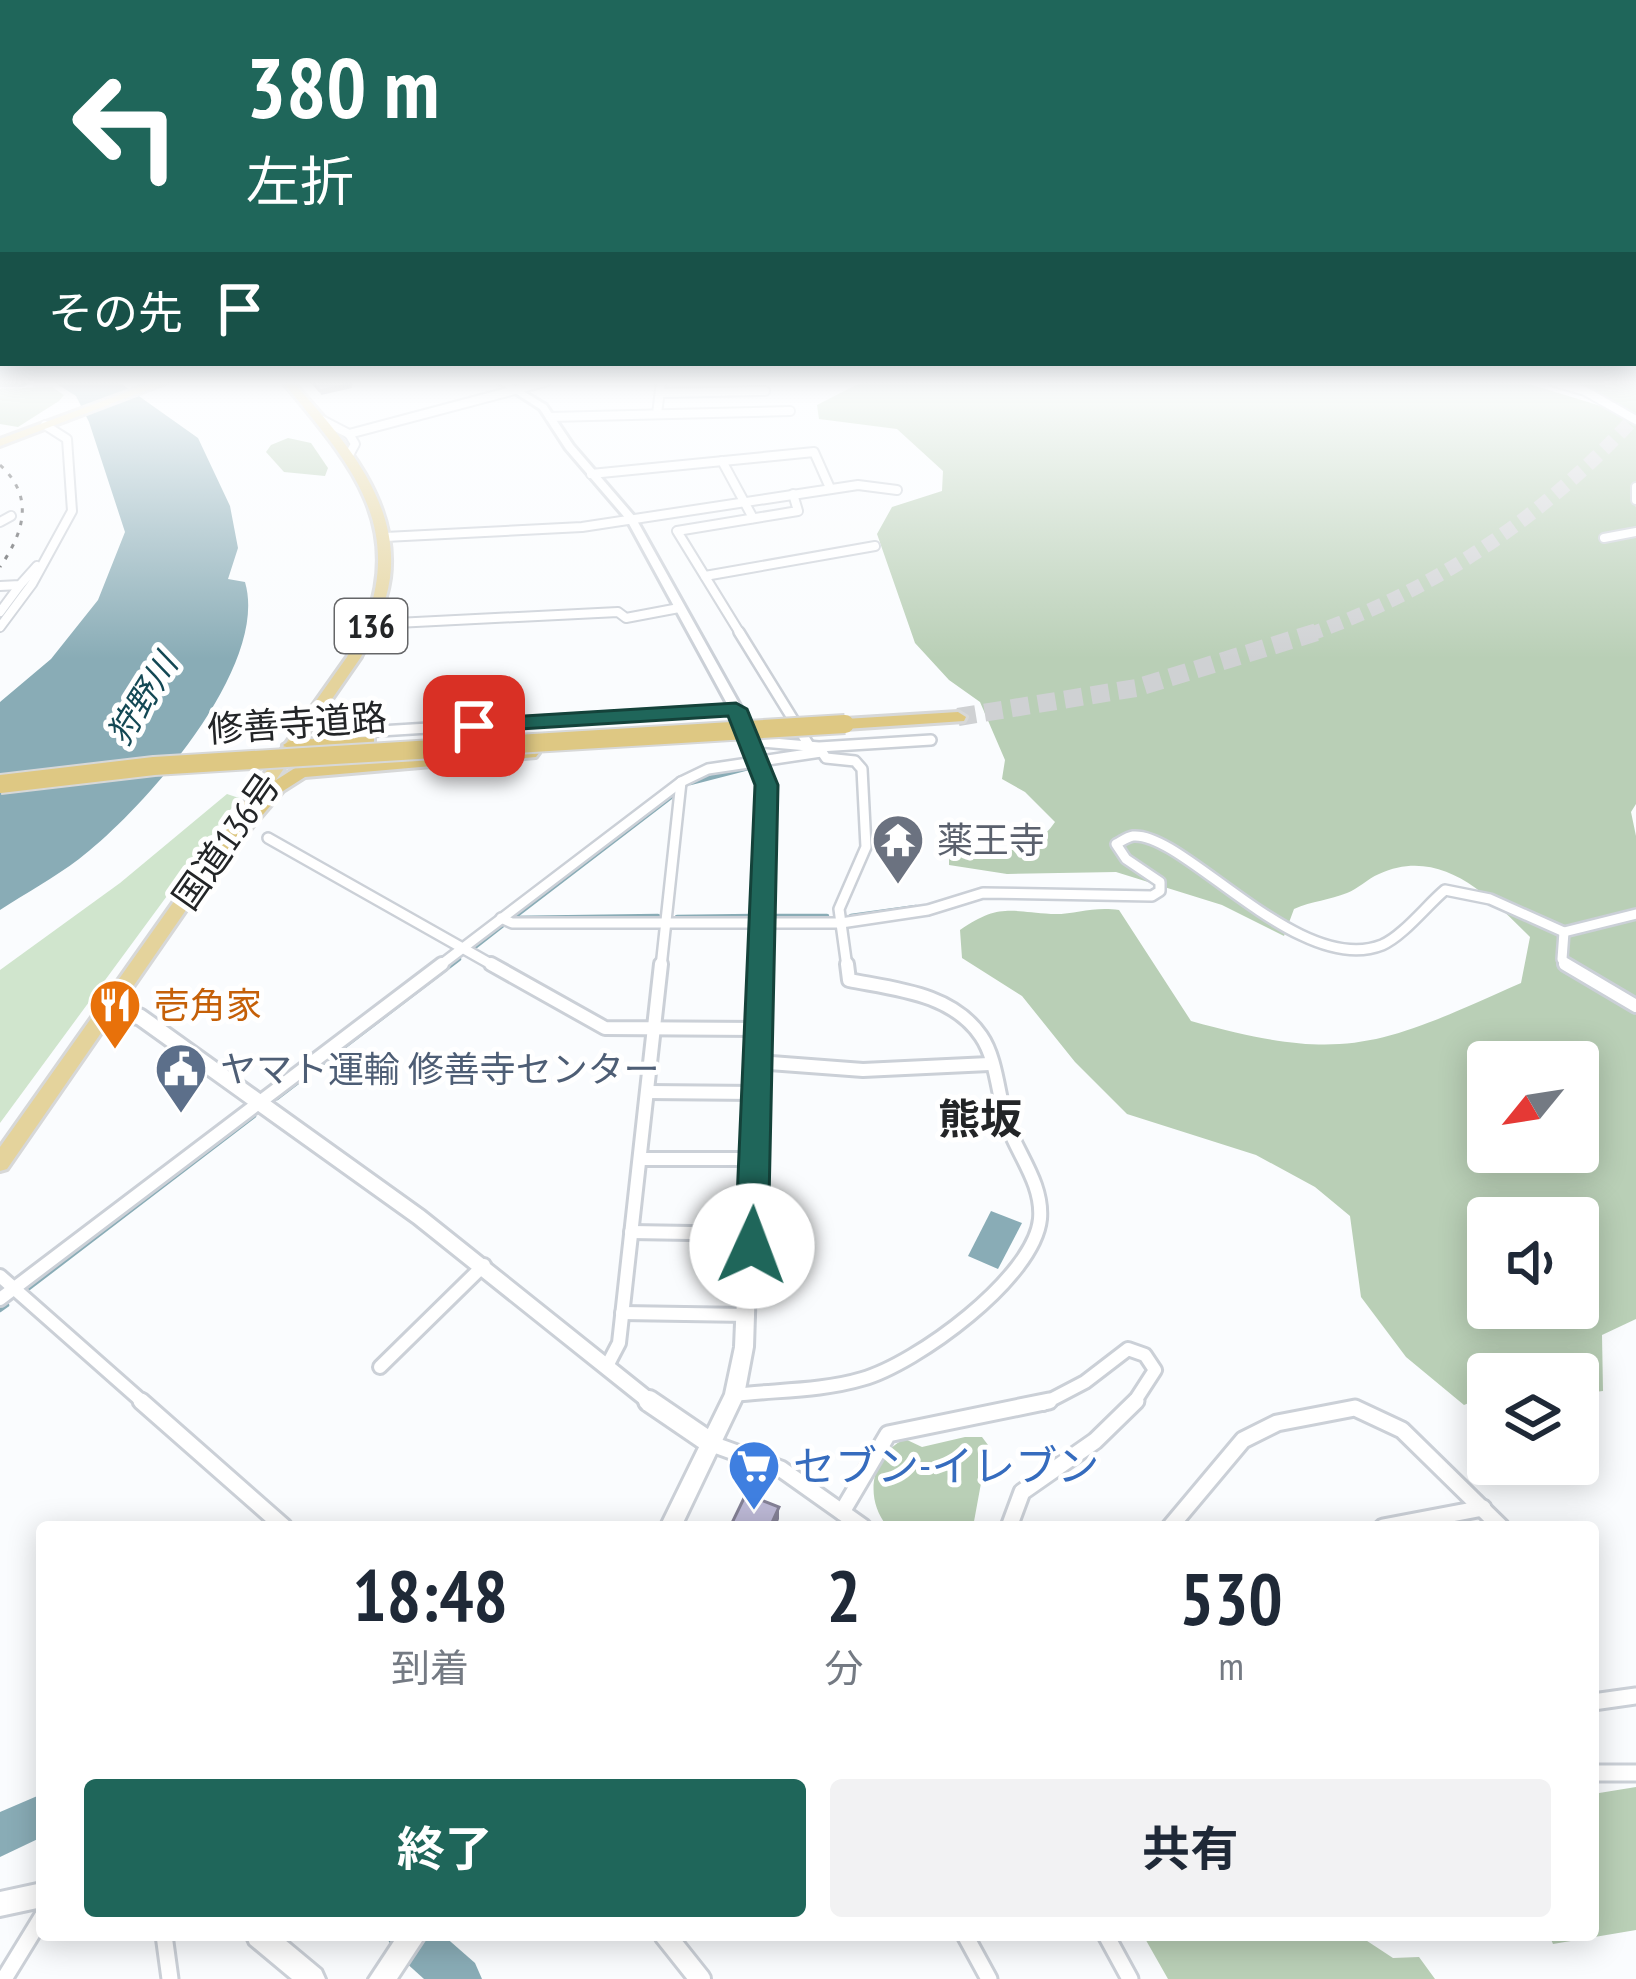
<!DOCTYPE html>
<html lang="ja">
<head>
<meta charset="utf-8">
<style>
  :root { --surface:#fff; --page:#f2f2f3; --text:#1f2937; --muted:#747a83; --accent:#1f665a }
  body { margin:0; font-family:"PT Sans Narrow","Noto Sans JP",sans-serif; background:var(--page); color:var(--text); height:100vh; display:flex; flex-direction:column; font-size:45px; white-space:nowrap }
  * { box-sizing:border-box; margin:0 }
  p { font-size:39px; color:var(--muted) }
  .icon { flex:none; width:66px; height:66px; fill:none; stroke:currentColor; stroke-width:2; stroke-linecap:round; stroke-linejoin:round }
  .map { position:relative; flex:1; overflow:hidden }
  .details { position:absolute; left:36px; top:1521px; width:1563px; height:420px; display:flex; flex-direction:column; background:var(--surface); border-radius:12px; box-shadow:0 6px 30px #0003 }
  .details>* { flex:none }
  .top-card { position:absolute; left:0px; top:0px; width:1638px; height:366px; box-shadow:0 6px 30px #0003; background:#1f665a; color:#fff; overflow:hidden }
  .needle { width:78px; rotate:240deg }
  .tools { position:absolute; left:1467px; top:1041px; display:grid; gap:24px }
  .tools a { display:grid; place-items:center; width:132px; height:132px; border-radius:12px; background:var(--surface); box-shadow:0 6px 30px #0003; font-size:60px }
  .pin { position:absolute; display:grid; place-items:center; width:102px; height:102px; color:#fff; margin:-51px; border-radius:24px; box-shadow:0 6px 18px #0006 }
  .me { position:absolute; width:132px; margin:-66px; rotate:2deg; stroke-linejoin:round; filter:drop-shadow(0 0 9px #0008) }
  .turn { display:flex; align-items:center; gap:42px; height:252px; padding:0 48px; font-size:54px }
  .turn .icon { width:156px; height:156px; stroke-width:2.5 }
  .turn b { display:block; font-size:84px; line-height:102px }
  .then { display:flex; align-items:center; height:114px; padding:0 48px; background:#0003; gap:24px; font-size:45px }
  .eta { display:flex; justify-content:space-evenly; align-items:center; height:204px; text-align:center }
  .eta b { font-size:72px; font-weight:700; line-height:84px }
  .button { display:flex; gap:24px; margin-top:auto; padding:24px 48px }
  .button a { flex:1; height:138px; border-radius:12px; background:var(--accent); color:#fff; font-size:48px; font-weight:700; line-height:138px; text-align:center }
  .button a+a { background:var(--page); color:var(--text) }
  .map>svg:first-child { display:block }
  .green { fill:#d0e5cd }
  .forest { fill:#b9cfb6; fill-rule:evenodd }
  .water { fill:#89acb6 }
  .lines { fill:none; stroke-linecap:round; stroke-linejoin:round }
  .stream { stroke:#89acb6; stroke-width:4.5 }
  .river { fill:#89acb6; fill-rule:evenodd }
  .motorway-tunnel-far1 { stroke:#cfd1d3; stroke-width:14; stroke-dasharray:14 8; stroke-linecap:butt }
  .motorway-tunnel { stroke:#cfd1d3; stroke-width:18; stroke-dasharray:18 9; stroke-linecap:butt }
  .minor-far3-casing { stroke:#cbd0d7; stroke-width:12 }
  .minor-far2-casing { stroke:#cbd0d7; stroke-width:14 }
  .minor-far1-casing { stroke:#cbd0d7; stroke-width:18 }
  .minor-casing { stroke:#cbd0d7; stroke-width:21 }
  .tertiary-far1-casing { stroke:#cbd0d7; stroke-width:21 }
  .tertiary-casing { stroke:#cbd0d7; stroke-width:26 }
  .secondary-casing { stroke:#cbd0d7; stroke-width:6 }
  .primary-casing { stroke:#d7d8d8; stroke-width:6 }
  .trunk-casing { stroke:#d7d8d8; stroke-width:6 }
  .motorway-casing { stroke:#d7d8d8; stroke-width:6 }
  .minor-far3 { stroke:#fff; stroke-width:8 }
  .minor-far2 { stroke:#fff; stroke-width:9 }
  .minor-far1 { stroke:#fff; stroke-width:12 }
  .minor { stroke:#fff; stroke-width:15 }
  .tertiary-far1 { stroke:#fff; stroke-width:15 }
  .tertiary { stroke:#fff; stroke-width:20 }
  .secondary { fill:#fff; fill-rule:evenodd }
  .primary { fill:#ebdeb5; fill-rule:evenodd }
  .trunk { fill:#e4d39c; fill-rule:evenodd }
  .motorway { fill:#dec883; fill-rule:evenodd }
  .rail { stroke:#515355; stroke-width:3; stroke-dasharray:4.5 8; stroke-linecap:butt }
  .motorway-bridge-casing { stroke:#d7d8d8; stroke-width:22; stroke-linecap:butt }
  .motorway-bridge { stroke:#dec883; stroke-width:18 }
  .shaded-wall { fill:#848195 }
  .building { fill:#bcb8d5; stroke:#848195; stroke-width:3 }
  .route { fill:#1f665a; stroke:#14423a; stroke-width:3 }
  .labels { text-anchor:middle; stroke-width:10; stroke-linejoin:round; paint-order:stroke }
  .shield { fill:#fff; stroke:#656668; stroke-width:3 }
  .shield-label { font-size:33px; font-weight:bold; fill:#232527 }
  .far-water-label { font-size:33px; font-style:italic; fill:#134854; stroke:#fff }
  .street-label { font-size:36px; fill:#232527; stroke:#fff }
  .worship-label { font-size:36px; fill:#5b616d; stroke:#fff; text-anchor:start }
  .food-label { font-size:36px; fill:#c56008; stroke:#fff; text-anchor:start }
  .service-label { font-size:36px; fill:#4e5e75; stroke:#fff; text-anchor:start }
  .quarter-label { font-size:42px; font-weight:bold; fill:#232527; stroke:#fff }
  .near-shop-label { font-size:42px; fill:#366cbe; stroke:#fff; text-anchor:start }
</style>
</head>
<body>
<div class="map">
<svg width="1636" height="1979" viewBox="0 0 1636 1979">
  <rect width="100%" height="100%" fill="#fafcfe"/>
  <polygon class="green" points="227,794 239,798 0,1123 0,970 120,883"/>
  <g class="forest">
    <path d="M862,382H1522L1601,406L1609,405L1561,382H1636V492L1630,493L1636,507V804L1631,812L1636,836V1319L1602,1335L1603,1391L1578,1394V1374H1488V1395L1464,1405L1406,1357L1361,1297L1350,1216L1315,1187L1256,1155L1127,1114L1075,1062L1022,996L962,958L960,930C998,904 1009,911 1051,914C1075,915 1092,906 1119,910L1191,1021C1346,1064 1379,1046 1521,983L1530,937C1489,896 1441,846 1379,874C1367,879 1358,889 1347,893C1330,900 1312,901 1294,909L1284,936L1222,905L1116,872L1007,874L949,865V850C992,847 1027,863 1055,822L1025,792L1002,779L1005,760L980,702L949,680L915,643L877,534L892,507L942,491L943,471L897,429L819,419L817,405ZM1488,1062H1578V1152H1488ZM1488,1218H1578V1308H1488Z"/>
    <polygon points="52,387 64,395 59,401 18,427 0,424 0,389"/>
    <polygon points="288,438 311,443 328,468 325,476 284,472 266,452 271,445"/>
    <path d="M965,1437H982L988,1445L973,1527H888C864,1500 870,1455 905,1439L922,1447Z"/>
    <polygon points="1636,1787 1636,1930 1553,1944 1549,1935 1593,1935 1593,1794"/>
    <polygon points="1143,1935 1358,1935 1393,1958 1419,1957 1435,1979 1168,1979"/>
  </g>
  <g class="water">
    <path d="M54,382H119L198,438L230,506L238,548L228,579L245,582C270,667 143,810 79,859C54,878 26,893 0,910V702L51,659L98,600L125,532L89,422L76,396Z"/>
    <polygon points="991,1211 1022,1223 998,1269 968,1256"/>
  </g>
  <g class="lines">
    <g class="stream">
      <polyline points="690,783 752,767"/>
      <polyline points="774,916 827,916"/>
      <polyline points="851,916 916,907"/>
      <polyline points="677,917 753,916"/>
      <polyline points="513,918 671,797"/>
      <polyline points="513,918 658,916"/>
      <polyline points="471,950 503,925"/>
      <polyline points="277,1098 459,959"/>
      <polyline points="29,1288 254,1116"/>
      <polyline points="0,1310 7,1305"/>
    </g>
    <g class="river">
      <polygon points="0,382 32,382 24,387 0,387"/>
      <polygon points="42,1794 42,1837 0,1857 0,1812"/>
      <polygon points="386,1935 443,1935 475,1963 482,1979 424,1979 393,1951"/>
    </g>
    <path class="motorway-tunnel-far1" d="M1308,635C1437,589 1545,516 1636,416"/>
    <polyline class="motorway-tunnel" points="958,717 1136,688 1317,632"/>
    <g class="minor-far3-casing">
      <g id="minor-far3">
        <polyline points="1554,382 1585,391 1636,420"/>
        <polyline points="660,393 765,391"/>
        <polyline points="657,414 661,382"/>
        <polyline points="550,417 790,411"/>
        <polyline points="322,420 349,434 355,444 349,455"/>
        <polyline points="349,434 545,382"/>
        <polyline points="722,461 753,518"/>
        <polyline points="591,474 814,452 830,488"/>
        <polyline points="1636,487 1636,500"/>
        <polyline points="0,522 11,516"/>
        <polyline points="385,537 582,527 858,485 897,490"/>
        <polyline points="1604,538 1636,532"/>
        <polyline points="705,576 875,546"/>
        <polyline points="0,586 20,585 37,566"/>
        <polyline points="0,612 20,585"/>
        <polyline points="396,623 618,612 626,618 679,608"/>
        <polyline points="0,627 32,584 72,511 67,439 45,425"/>
        <polyline points="741,635 677,531 798,511 793,494"/>
      </g>
    </g>
    <g class="minor-far2-casing">
      <g id="minor-far2">
        <polyline points="739,632 810,747"/>
        <polyline points="331,734 736,709"/>
        <polyline points="750,741 819,747 931,740"/>
        <polyline points="820,749 826,758 855,761 862,769 866,847 839,909 847,967"/>
        <polyline points="268,838 496,967"/>
        <path d="M501,918L512,923H841L928,910L983,893L1152,896L1160,891V882L1126,859L1116,844C1122,841 1127,837 1133,836C1183,831 1299,978 1382,945C1403,936 1427,905 1445,890L1490,899L1564,932L1636,914"/>
        <polyline points="1564,932 1562,959 1568,967"/>
        <polyline points="438,967 681,782 708,769 821,752"/>
        <polyline points="661,967 681,782"/>
      </g>
    </g>
    <g class="minor-far1-casing">
      <g id="minor-far1">
        <polyline points="491,964 605,1028 758,1029"/>
        <polyline points="1565,964 1636,1006"/>
        <polyline points="757,1062 863,1070 989,1064"/>
        <polyline points="648,1092 756,1093"/>
        <polyline points="640,1159 755,1159"/>
        <polyline points="631,1232 752,1234"/>
        <polyline points="0,1276 145,1404"/>
        <polyline points="0,1299 442,964"/>
        <polyline points="622,1313 748,1315"/>
        <polyline points="607,1366 619,1343 661,964"/>
        <polyline points="380,1367 484,1265"/>
        <path d="M734,1395C775,1390 822,1391 862,1379C916,1364 1034,1278 1040,1219C1043,1184 1018,1155 1007,1124C998,1097 997,1059 981,1036C952,993 895,989 849,980L847,964"/>
        <polyline points="1043,1404 1085,1382 1128,1349 1145,1355 1155,1370 1133,1404"/>
      </g>
    </g>
    <g class="minor-casing">
      <g id="minor">
        <polyline points="141,1401 284,1527"/>
        <polyline points="712,1444 781,1469 863,1527"/>
        <polyline points="842,1512 888,1434 1049,1401"/>
        <polyline points="1009,1527 1022,1492 1095,1441 1136,1401"/>
        <polyline points="1170,1527 1243,1440 1277,1423 1355,1408 1402,1430 1501,1527"/>
        <polyline points="1383,1527 1483,1508"/>
        <polyline points="1593,1702 1636,1696"/>
        <polyline points="1593,1773 1636,1773"/>
        <polyline points="164,1935 170,1979"/>
        <polyline points="965,1935 989,1979"/>
        <polyline points="1106,1935 1130,1979"/>
        <polyline points="4,1979 42,1917"/>
      </g>
    </g>
    <g class="tertiary-far1-casing">
      <polyline id="tertiary-far1" points="107,1009 140,1017 419,1217 653,1404"/>
    </g>
    <g class="tertiary-casing">
      <g id="tertiary">
        <polyline points="649,1401 712,1444"/>
        <polyline points="665,1935 700,1979"/>
      </g>
    </g>
    <g class="secondary-casing">
      <g id="secondary">
        <polygon points="498,382 508,382 546,405 573,445 635,517 742,709 771,777 753,1347 744,1395 681,1527 660,1527 725,1394 735,1347 759,777 730,709 627,520 566,449 540,409"/>
        <polygon points="42,1883 42,1907 0,1916 0,1892"/>
        <polygon points="246,1935 279,1935 321,1970 325,1979 292,1979 250,1944"/>
        <polygon points="398,1935 426,1935 397,1979 369,1979"/>
      </g>
    </g>
    <g class="primary-casing">
      <polygon id="primary" points="154,382 168,382 0,446 0,439"/>
    </g>
    <g class="trunk-casing">
      <path id="trunk" d="M283,382H293C341,436 400,500 390,578C386,606 373,632 361,657L7,1169L0,1171V1147L347,657C354,643 363,629 368,615C403,516 340,453 283,382Z"/>
    </g>
    <g class="motorway-casing">
      <g id="motorway">
        <polygon points="958,712 966,717 964,721 845,729 836,724 845,719"/>
        <polygon points="368,737 374,738 374,746 292,750 283,745 292,740"/>
        <polygon points="530,748 539,753 536,757 305,777 283,791 224,860 217,862 208,856 270,784 295,768"/>
      </g>
    </g>
    <use href="#minor-far3" class="minor-far3"/>
    <use href="#minor-far2" class="minor-far2"/>
    <use href="#minor-far1" class="minor-far1"/>
    <use href="#minor" class="minor"/>
    <use href="#tertiary-far1" class="tertiary-far1"/>
    <use href="#tertiary" class="tertiary"/>
    <use href="#secondary" class="secondary"/>
    <use href="#primary" class="primary"/>
    <use href="#trunk" class="trunk"/>
    <use href="#motorway" class="motorway"/>
    <path class="rail" d="M0,465C35,497 24,532 0,567"/>
    <g class="motorway-bridge-casing">
      <polyline id="motorway-bridge" points="0,784 154,766 845,724"/>
    </g>
    <use href="#motorway-bridge" class="motorway-bridge"/>
  </g>
  <g class="shaded-wall">
    <polygon points="351,384 352,388 321,395 320,391"/>
    <polygon points="779,1507 779,1519 776,1527 770,1527"/>
  </g>
  <g class="building">
    <polygon points="312,382 349,382 351,384 320,391"/>
    <polygon points="746,1494 779,1507 770,1527 730,1527"/>
  </g>
  <linearGradient id="sky" x2="0" y2="1"><stop stop-color="#82b1d4"/><stop offset="0.58" stop-color="#fdfeff"/><stop offset="1" stop-color="#fdfeff" stop-opacity="0"/></linearGradient>
  <rect width="1636" height="659" fill="url(#sky)"/>
  <polygon class="route" points="736,703 747,709 778,785 768,1246 763,1255 740,1255 735,1246 755,785 728,716 474,732 463,726 474,719"/>
  <defs>
    <g id="temple-pin" transform="scale(2.7)"><path d="M0 17L-7.5 6A9.5 9.5 0 1 1 7.5 6Z" fill="#6b7280" stroke="#fff"/><path d="M0-6L5-2H3V0L6.5 2.5H4V6H1.5V3h-3V6H-4V2.5H-6.5L-3 0V-2H-5Z" fill="#fff"/></g>
    <g id="restaurant-pin" transform="scale(2.7)"><path d="M0 17L-7.5 6A9.5 9.5 0 1 1 7.5 6Z" fill="#e8710a" stroke="#fff"/><path d="M-5-6h1v4h1v-4h1v4h1v-4h1v5L-1.5 .5V6h-2V.5L-5-1ZM5-6V6H3V1.5H1.5Q1.5-4 5-6Z" fill="#fff"/></g>
    <g id="civic-pin" transform="scale(2.7)"><path d="M0 17L-7.5 6A9.5 9.5 0 1 1 7.5 6Z" fill="#5c6f8a" stroke="#fff"/><path d="M-.6-6.5H3V-4.5H.6V-3L4-1V1h2V6H-6V1h2V-1L-.6-3ZM-1.2 2.5V6h2.4V2.5Z" fill="#fff"/></g>
    <g id="supermarket-pin" transform="scale(2.7)"><path d="M0 17L-7.5 6A9.5 9.5 0 1 1 7.5 6Z" fill="#3f7fe0" stroke="#fff"/><path d="M-6-5.5h2.5l.6 2H6L4.5 2H-2.5L-4.4-4H-6ZM-1.5 3.2a1.3 1.3 0 1 0 .1 0ZM3 3.2a1.3 1.3 0 1 0 .1 0Z" fill="#fff"/></g>
  </defs>
  <g fill-rule="evenodd">
    <use href="#temple-pin" x="898" y="840"/>
    <use href="#restaurant-pin" x="115" y="1005"/>
    <use href="#civic-pin" x="181" y="1069"/>
    <use href="#supermarket-pin" x="754" y="1466"/>
  </g>
  <g class="labels">
    <rect class="shield" x="335" y="599" width="72" height="54" rx="9"/>
    <g class="shield-label">
      <text x="371" y="638">136</text>
    </g>
    <g class="far-water-label">
      <text transform="translate(142 699) rotate(-58)" y="12">狩野川</text>
    </g>
    <g class="street-label">
      <text transform="translate(297 723) rotate(-4)" y="13">修善寺道路</text>
      <text transform="translate(226 841) rotate(-55)" y="13">国道136号</text>
    </g>
    <g class="worship-label">
      <text x="937" y="853">薬王寺</text>
    </g>
    <g class="food-label">
      <text x="154" y="1018">壱角家</text>
    </g>
    <g class="service-label">
      <text x="220" y="1082">ヤマト運輸 修善寺センター</text>
    </g>
    <g class="quarter-label">
      <text x="980" y="1134">熊坂</text>
    </g>
    <g class="near-shop-label">
      <text x="793" y="1481">セブン-イレブン</text>
    </g>
  </g>
</svg>
<div class="tools">
<a><svg class="needle" viewBox="-14 -14 28 28"><path d="M0-13l5 13h-10z" fill="#e53935"/><path d="M0 13l5-13h-10z" fill="#747a83"/></svg></a>
<a><svg class="icon" aria-label="sound" viewBox="0 0 24 24"><path d="M4 9h4l5-4v14l-5-4H4zM17 9q2 3 0 6"/></svg></a>
<a><svg class="icon" aria-label="layers" viewBox="0 0 24 24"><path d="M12 4l9 5-9 5-9-5zM3 14l9 5 9-5"/></svg></a>
</div>
<div class="pin" style="left:474px;top:726px;background:#d93025"><svg class="icon" aria-label="arrive" viewBox="0 0 24 24"><path d="M6 21V4h12l-3 4 3 4H6"/></svg></div>
<svg class="me" style="left:752px;top:1246px" viewBox="-20 -20 40 40"><circle r="19" fill="#fff"/><path d="M0-13L10 11 0 6-10 11z" fill="#1f665a"/></svg>
<div class="top-card">
<div class="turn"><svg class="icon" aria-label="left" viewBox="0 0 24 24"><path d="M17 20v-9H6M10 6l-5 5 5 5"/></svg><div><b>380 m</b>左折</div></div>
<div class="then">その先<svg class="icon" aria-label="arrive" viewBox="0 0 24 24"><path d="M6 21V4h12l-3 4 3 4H6"/></svg></div>
</div>
<section class="details">
<div class="eta">
<div><b>18:48</b><p>到着</p></div>
<div><b>2</b><p>分</p></div>
<div><b>530</b><p>m</p></div>
</div>
<div class="button"><a>終了</a><a>共有</a></div>
</section>
</div>
</body>
</html>
